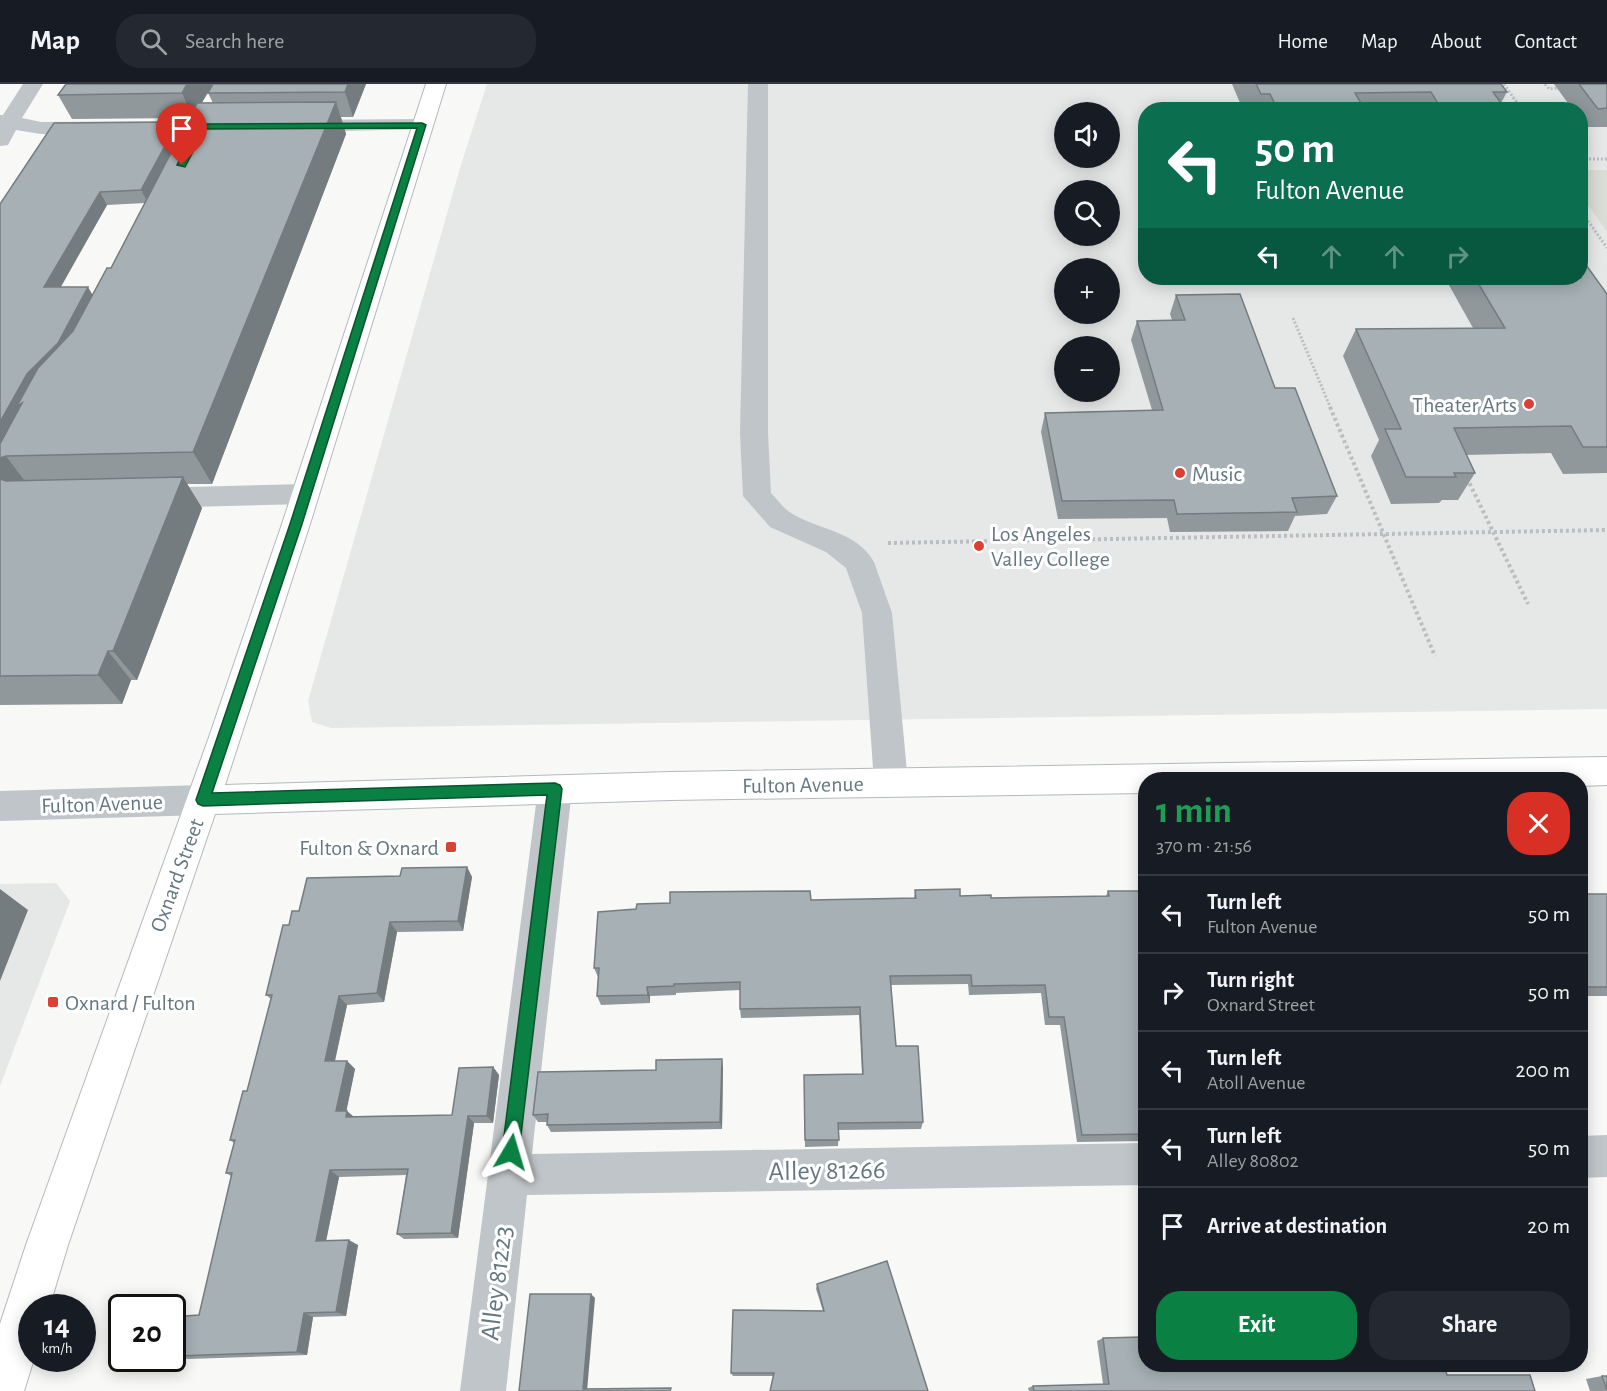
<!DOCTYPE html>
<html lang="en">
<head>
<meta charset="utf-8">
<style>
  :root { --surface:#171b24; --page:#242831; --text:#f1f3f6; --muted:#9ea1a6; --line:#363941; --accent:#0b8043 }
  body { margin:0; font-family:"Alegreya Sans",sans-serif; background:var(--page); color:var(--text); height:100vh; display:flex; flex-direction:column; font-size:22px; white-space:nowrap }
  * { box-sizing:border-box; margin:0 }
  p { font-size:20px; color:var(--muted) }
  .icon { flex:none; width:33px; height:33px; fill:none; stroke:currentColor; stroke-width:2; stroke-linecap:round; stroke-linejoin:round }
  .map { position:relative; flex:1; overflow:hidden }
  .sheet { position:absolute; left:1138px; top:688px; width:450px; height:600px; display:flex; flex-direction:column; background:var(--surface); border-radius:24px; box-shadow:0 3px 15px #0003 }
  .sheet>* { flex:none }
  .banner { position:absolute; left:1138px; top:18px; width:450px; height:183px; border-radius:24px; box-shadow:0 3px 15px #0003; background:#0b6e4f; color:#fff; overflow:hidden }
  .buttons { position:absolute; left:1054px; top:18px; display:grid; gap:12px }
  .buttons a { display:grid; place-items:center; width:66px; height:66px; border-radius:50%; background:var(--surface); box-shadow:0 3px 15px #0003; font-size:30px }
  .speed { position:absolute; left:18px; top:1210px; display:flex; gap:12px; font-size:30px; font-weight:700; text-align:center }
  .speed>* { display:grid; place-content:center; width:78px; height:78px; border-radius:50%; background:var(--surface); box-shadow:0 3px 15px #0003; line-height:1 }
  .speed small { font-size:15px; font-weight:400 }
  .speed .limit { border:3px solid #111; border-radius:9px; background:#fff; color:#111 }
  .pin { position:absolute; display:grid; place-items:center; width:51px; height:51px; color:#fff; margin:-62px -26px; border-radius:50% 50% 50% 0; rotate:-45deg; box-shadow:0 0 6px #0007 }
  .pin .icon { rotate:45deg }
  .me { position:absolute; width:66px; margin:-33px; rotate:7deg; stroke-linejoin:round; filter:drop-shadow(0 0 4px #0008) }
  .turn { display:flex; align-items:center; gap:21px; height:126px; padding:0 18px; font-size:27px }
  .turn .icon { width:78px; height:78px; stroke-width:2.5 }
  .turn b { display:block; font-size:42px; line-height:51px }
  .lanes { display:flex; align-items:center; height:57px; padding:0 18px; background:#0003; justify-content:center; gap:30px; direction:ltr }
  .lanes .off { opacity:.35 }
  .round { display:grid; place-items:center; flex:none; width:63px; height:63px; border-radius:24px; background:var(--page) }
  .headline { display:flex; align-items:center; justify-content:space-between; height:102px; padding:0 18px }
  h1 { font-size:36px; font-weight:600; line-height:45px; color:#1e9e55 }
  .cta { display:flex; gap:12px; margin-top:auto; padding:12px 18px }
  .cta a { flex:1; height:69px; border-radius:24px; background:var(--accent); color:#fff; font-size:24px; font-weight:600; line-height:69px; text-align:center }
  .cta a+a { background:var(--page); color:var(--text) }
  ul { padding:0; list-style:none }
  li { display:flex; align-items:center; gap:18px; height:78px; padding:0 18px; border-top:2px solid var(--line) }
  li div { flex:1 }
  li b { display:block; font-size:22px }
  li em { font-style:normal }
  header { display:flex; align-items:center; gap:36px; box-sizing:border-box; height:84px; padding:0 30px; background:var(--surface); border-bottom:2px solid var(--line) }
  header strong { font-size:28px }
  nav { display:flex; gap:33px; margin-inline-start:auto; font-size:21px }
  .search { width:420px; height:54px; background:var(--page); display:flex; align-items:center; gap:15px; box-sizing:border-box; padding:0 21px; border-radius:24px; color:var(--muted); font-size:22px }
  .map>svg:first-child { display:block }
  .built { fill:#e6e8e7; fill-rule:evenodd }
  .green { fill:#d9ddd5 }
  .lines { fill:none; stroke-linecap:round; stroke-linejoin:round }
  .major-casing { stroke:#b3b9bc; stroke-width:2 }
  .path-far1 { stroke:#babec0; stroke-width:3; stroke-dasharray:2 2; stroke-linecap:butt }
  .path { stroke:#babec0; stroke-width:4; stroke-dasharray:3 3; stroke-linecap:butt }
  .minor { fill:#bfc5c8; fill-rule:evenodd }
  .major { fill:#fff; fill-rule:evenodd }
  .wall { fill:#90989c; fill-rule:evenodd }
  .shaded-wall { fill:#757c7f }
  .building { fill:#a7b1b5; stroke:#757c7f; stroke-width:1.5 }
  .route { fill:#0b8043; stroke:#07532c; stroke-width:1.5 }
  .poi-dot { fill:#dc4032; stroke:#fff; stroke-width:2 }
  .labels { text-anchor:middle; stroke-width:6; stroke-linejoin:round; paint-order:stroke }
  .poi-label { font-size:22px; fill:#657880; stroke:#fff; text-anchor:start }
  .street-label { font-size:22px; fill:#657880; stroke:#fff }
  .near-street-label { font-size:27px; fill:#657880; stroke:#fff }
</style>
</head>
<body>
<header>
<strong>Map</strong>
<div class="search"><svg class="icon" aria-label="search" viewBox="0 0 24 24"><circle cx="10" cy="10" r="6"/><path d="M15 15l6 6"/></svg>Search here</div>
<nav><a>Home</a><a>Map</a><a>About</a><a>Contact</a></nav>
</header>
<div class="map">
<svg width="1607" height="1307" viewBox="0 0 1607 1307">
  <rect width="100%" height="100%" fill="#f8f8f6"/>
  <g class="built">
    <path d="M487,0H1607V625L331,644L312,638L308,617L460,84ZM1146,26H1581V194H1146ZM1065,28H1110V74H1065ZM1065,106H1110V152H1065ZM1065,184H1110V230H1065ZM1065,262H1110V308H1065Z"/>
    <polygon points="56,799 70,817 0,1002 0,800"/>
  </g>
  <polygon class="green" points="1581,86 1607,86 1607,148 1581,111"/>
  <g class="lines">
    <g class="major-casing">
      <polygon id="major" points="426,0 446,0 310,440 225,701 670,688 1607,673 1607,701 1581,702 1581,696 1146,696 1146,709 670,716 215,730 68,1161 49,1224 32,1224 32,1275 34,1275 24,1307 0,1307 0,1240 26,1161 209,653 282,440"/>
    </g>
    <g class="path-far1">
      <polyline points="1504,0 1522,26"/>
      <polyline points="1545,0 1549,5 1558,4"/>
      <polyline points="1581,75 1607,75"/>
      <polyline points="1581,127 1607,164"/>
      <polyline points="1293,234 1331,325"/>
    </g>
    <g class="path">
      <polyline points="1330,323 1435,572"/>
      <polyline points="1467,394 1528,520"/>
      <polyline points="888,459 1607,446"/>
    </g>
    <g class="minor">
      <polygon points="23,0 43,0 22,34 41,38 228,37 235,39 239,43 235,47 228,49 41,50 16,46 8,61 0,62 0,31 3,31"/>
      <path d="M748,0H768V349L771,409C777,415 783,424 791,429C818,446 857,447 874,478L892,529L908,698L903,708L891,712L879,708L874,698L862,529L846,484L826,468L770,443L743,412L740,349Z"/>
      <polygon points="422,35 429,37 433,41 429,45 298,48 291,46 287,42 291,38 298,36"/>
      <polygon points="305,400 315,403 319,410 315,417 305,420 151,424 141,421 137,414 141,407 151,404"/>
      <polygon points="555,690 567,695 572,705 532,1070 1146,1059 1146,1101 527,1111 506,1307 460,1307 538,705 543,695"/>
      <polygon points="203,701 215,706 220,716 215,726 203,731 0,737 0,707"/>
      <polygon points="1607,1051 1607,1093 1581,1094 1581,1052"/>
    </g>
    <use href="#major" class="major"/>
  </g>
  <g class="wall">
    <path d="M213,0H366L353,33H341L346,50L212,400H187L202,424L137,596H131L122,620L0,621V120L182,47L189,34L72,35L58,11L213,0L201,19H213L208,9ZM145,119L111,184L93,211L60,203L107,121Z"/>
    <polygon points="1232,0 1501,0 1507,8 1501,19 1506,26 1243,26"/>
    <polygon points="1554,0 1607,0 1607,43 1587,43 1581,35 1581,26 1573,26"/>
    <polygon points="1445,194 1581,194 1607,210 1607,389 1563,390 1551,369 1466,371 1475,389 1458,416 1442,416 1439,419 1391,420 1371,372 1379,356 1343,272 1356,245 1473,244"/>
    <polygon points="1176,211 1275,304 1337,412 1327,430 1295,432 1288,447 1170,448 1167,434 1058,435 1041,348 1045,329 1152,326 1131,256 1137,237 1172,236 1170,230"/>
    <polygon points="467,783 472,793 463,847 397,848 384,918 347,921 335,977 347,977 355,985 346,1027 353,1032 452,1031 493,983 499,991 493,1039 474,1039 458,1154 404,1155 397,1150 406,1091 339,1093 326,1157 358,1161 346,1232 313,1233 307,1271 188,1275 175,1272 199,1231 231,1092 226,1089 234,1059 230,1056 247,1007 271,915 266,911 289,841 299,827 400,792"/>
    <polygon points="1581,804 1584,810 1607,810 1607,912 1581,912"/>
    <polygon points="915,806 960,812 991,814 1106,812 1108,807 1146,807 1146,1057 1077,1058 1060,941 1045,941 1041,909 969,911 968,900 891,901 896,962 923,1038 921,1045 839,1046 838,1062 805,1063 804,991 862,990 859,931 741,934 740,925 740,906 676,909 676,911 650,912 650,919 601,921 597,912 598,893 594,884 811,816 914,814"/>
    <polygon points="723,983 722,1045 551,1048 547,1041 547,1038 538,1038 533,1031 656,986"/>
    <polygon points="887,1177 773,1292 733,1292 731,1289 823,1227 816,1205 817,1200"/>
    <polygon points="1103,1254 1143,1259 1222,1285 1296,1283 1296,1281 1444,1281 1447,1291 1535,1307 1029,1307 1028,1304 1033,1302 1103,1300 1097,1257"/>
    <polygon points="1602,1292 1607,1307 1590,1307 1586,1295"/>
  </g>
  <g class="shaded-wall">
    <polygon points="187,0 213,0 193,34 182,9"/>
    <polygon points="348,0 366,0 353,33 345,8"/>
    <polygon points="336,18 346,50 212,400 193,368"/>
    <polygon points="178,38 184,51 148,119 141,106"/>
    <polygon points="100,108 107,121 53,217 44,203"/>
    <polygon points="88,203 96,217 0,368 0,338 27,290"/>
    <polygon points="6,372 30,404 0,401 0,374"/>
    <polygon points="183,393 202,424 137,596 113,567"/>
    <polygon points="108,567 131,596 122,620 98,591"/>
    <polygon points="467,783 472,793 463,847 458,837"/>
    <polygon points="0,805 28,826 0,897"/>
    <polygon points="390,838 397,848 384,918 377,909"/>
    <polygon points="647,903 650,912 650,919 648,911"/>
    <polygon points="339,912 347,921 333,985 325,977"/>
    <polygon points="722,975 723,983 722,1045 720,1038"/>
    <polygon points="347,977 355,985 345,1034 336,1027"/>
    <polygon points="493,983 499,991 493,1039 487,1032"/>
    <polygon points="347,1027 355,1034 346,1033"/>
    <polygon points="468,1032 474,1039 458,1154 451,1149"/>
    <polygon points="330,1086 339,1093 325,1162 316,1157"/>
    <polygon points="349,1156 358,1161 346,1232 336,1228"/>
    <polygon points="591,1210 595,1214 587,1307 583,1305"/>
    <polygon points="304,1229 313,1233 307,1271 297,1268"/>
  </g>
  <g class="building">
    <polygon points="66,0 187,0 182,9 58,11"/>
    <polygon points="213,0 348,0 345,8 208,9"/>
    <polygon points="1256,0 1501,0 1507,8 1493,8 1506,26 1442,26 1431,8 1355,9 1365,26 1278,26 1270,10 1261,10"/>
    <polygon points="1579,0 1607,0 1607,24 1598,25"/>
    <polygon points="336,18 193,368 6,372 0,374 0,360 22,319 17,322 38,284 73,247 107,184 111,184 197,19"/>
    <polygon points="178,38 141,106 100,108 44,203 88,203 58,259 27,290 0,338 0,120 54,39"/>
    <polygon points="1581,174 1607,210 1607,363 1583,363 1571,342 1454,344 1475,389 1454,389 1456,393 1406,393 1385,345 1401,345 1356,245 1505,244 1475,194 1581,194"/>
    <polygon points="1240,210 1275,304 1295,304 1337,412 1292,414 1297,428 1177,430 1174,416 1062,417 1045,329 1163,326 1137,237 1185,236 1176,211"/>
    <polygon points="183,393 113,567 108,567 98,591 0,592 0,395 6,397"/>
    <polygon points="467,783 458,837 390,838 377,909 339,912 325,977 347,977 336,1027 347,1027 346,1033 452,1031 459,984 493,983 487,1032 468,1032 451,1149 397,1150 408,1085 330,1086 316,1157 349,1156 336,1228 304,1229 297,1268 175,1272 185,1232 199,1231 232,1089 226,1089 235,1056 230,1056 243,1007 247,1007 272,911 266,911 283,841 289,841 292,827 299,827 307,794 400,792 402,784"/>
    <polygon points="1581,804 1584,810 1607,810 1607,903 1581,903"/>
    <polygon points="960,805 960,812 991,811 991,814 1109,812 1108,807 1146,807 1146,1050 1082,1051 1064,933 1049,933 1045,901 972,902 971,891 890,892 896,962 918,962 923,1038 838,1039 839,1056 805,1056 804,991 863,990 860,923 740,925 740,898 674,900 674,902 647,903 648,911 597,912 599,884 594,884 598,828 636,825 637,820 670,819 670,808 810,807 811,816 916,814 915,806"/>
    <polygon points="722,975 720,1038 547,1041 548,1030 533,1031 538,988 656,986 656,976"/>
    <polygon points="887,1177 928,1307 770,1307 774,1289 731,1289 733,1226 824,1227 817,1200"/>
    <polygon points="530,1210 591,1210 583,1305 671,1304 670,1307 519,1307"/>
    <polygon points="1142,1253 1143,1259 1146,1259 1146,1281 1221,1281 1222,1285 1307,1283 1306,1281 1444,1281 1447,1291 1530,1291 1535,1307 1034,1307 1033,1302 1109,1300 1103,1254"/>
    <polygon points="1602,1292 1607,1292 1607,1306"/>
  </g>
  <polygon class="route" points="422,39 426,41 302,440 212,709 555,699 560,701 562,705 519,1068 517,1074 511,1077 505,1074 502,1068 547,711 203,722 198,720 196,716 290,440 417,44 205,45 185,83 177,81 197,43 202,40"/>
  <g class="poi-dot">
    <circle cx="1529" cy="320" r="6"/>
    <circle cx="1180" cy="389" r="6"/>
    <circle cx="979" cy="462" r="6"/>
    <rect x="445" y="757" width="12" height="12" rx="3"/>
    <rect x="47" y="912" width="12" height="12" rx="3"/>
  </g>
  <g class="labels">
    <g class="poi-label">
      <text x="1517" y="328" text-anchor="end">Theater Arts</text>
      <text x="1192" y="397">Music</text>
      <text x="991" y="457">Los Angeles<tspan x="991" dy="25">Valley College</tspan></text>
      <text x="439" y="771" text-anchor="end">Fulton &amp; Oxnard</text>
      <text x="65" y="926">Oxnard / Fulton</text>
    </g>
    <g class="street-label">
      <text transform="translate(803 700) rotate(-1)" y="8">Fulton Avenue</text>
      <text transform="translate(102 719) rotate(-2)" y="8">Fulton Avenue</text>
      <text transform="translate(176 791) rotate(-70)" y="8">Oxnard Street</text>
    </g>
    <g class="near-street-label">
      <text transform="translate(827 1086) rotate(-1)" y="9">Alley 81266</text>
      <text transform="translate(496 1199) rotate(-83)" y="9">Alley 81223</text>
    </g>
  </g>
</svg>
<div class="buttons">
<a><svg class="icon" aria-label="sound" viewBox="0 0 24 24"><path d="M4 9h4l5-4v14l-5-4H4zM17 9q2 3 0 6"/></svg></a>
<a><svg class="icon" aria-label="search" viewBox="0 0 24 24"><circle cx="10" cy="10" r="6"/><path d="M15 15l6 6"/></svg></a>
<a>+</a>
<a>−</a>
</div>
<div class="speed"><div>14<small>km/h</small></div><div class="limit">20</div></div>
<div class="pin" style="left:182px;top:81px;background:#d93025"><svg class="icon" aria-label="arrive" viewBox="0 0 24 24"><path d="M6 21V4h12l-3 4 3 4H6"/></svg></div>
<svg class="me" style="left:511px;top:1068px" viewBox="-20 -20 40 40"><path d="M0-17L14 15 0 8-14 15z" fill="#0b8043" stroke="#fff" stroke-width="4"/></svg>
<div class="banner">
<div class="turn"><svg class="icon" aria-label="left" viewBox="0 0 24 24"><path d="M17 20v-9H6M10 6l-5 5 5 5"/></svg><div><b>50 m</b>Fulton Avenue</div></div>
<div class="lanes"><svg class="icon" aria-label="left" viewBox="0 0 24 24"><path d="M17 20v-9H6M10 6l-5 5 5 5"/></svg><svg class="icon off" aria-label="ahead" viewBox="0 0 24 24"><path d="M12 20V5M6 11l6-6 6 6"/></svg><svg class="icon off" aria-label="ahead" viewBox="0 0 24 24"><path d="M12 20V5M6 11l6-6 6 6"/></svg><svg class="icon off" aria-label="right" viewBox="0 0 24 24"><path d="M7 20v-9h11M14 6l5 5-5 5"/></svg></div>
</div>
<section class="sheet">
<div class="headline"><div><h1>1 min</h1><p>370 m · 21:56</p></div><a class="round" style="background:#d93025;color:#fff"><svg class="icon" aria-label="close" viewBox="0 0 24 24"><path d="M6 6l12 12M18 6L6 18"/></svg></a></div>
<ul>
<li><svg class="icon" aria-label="left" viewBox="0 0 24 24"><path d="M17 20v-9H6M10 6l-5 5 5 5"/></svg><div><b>Turn left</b><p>Fulton Avenue</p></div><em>50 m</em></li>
<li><svg class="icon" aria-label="right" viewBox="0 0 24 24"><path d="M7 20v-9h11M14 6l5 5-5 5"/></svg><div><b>Turn right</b><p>Oxnard Street</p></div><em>50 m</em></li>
<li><svg class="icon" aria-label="left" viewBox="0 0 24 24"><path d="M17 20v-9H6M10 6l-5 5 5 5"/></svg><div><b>Turn left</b><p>Atoll Avenue</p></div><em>200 m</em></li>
<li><svg class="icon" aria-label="left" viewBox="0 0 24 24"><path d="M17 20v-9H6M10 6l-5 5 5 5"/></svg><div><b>Turn left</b><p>Alley 80802</p></div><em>50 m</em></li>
<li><svg class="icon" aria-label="arrive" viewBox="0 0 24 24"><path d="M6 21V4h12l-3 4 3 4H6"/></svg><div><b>Arrive at destination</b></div><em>20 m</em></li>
</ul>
<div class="cta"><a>Exit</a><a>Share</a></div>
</section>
</div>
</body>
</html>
